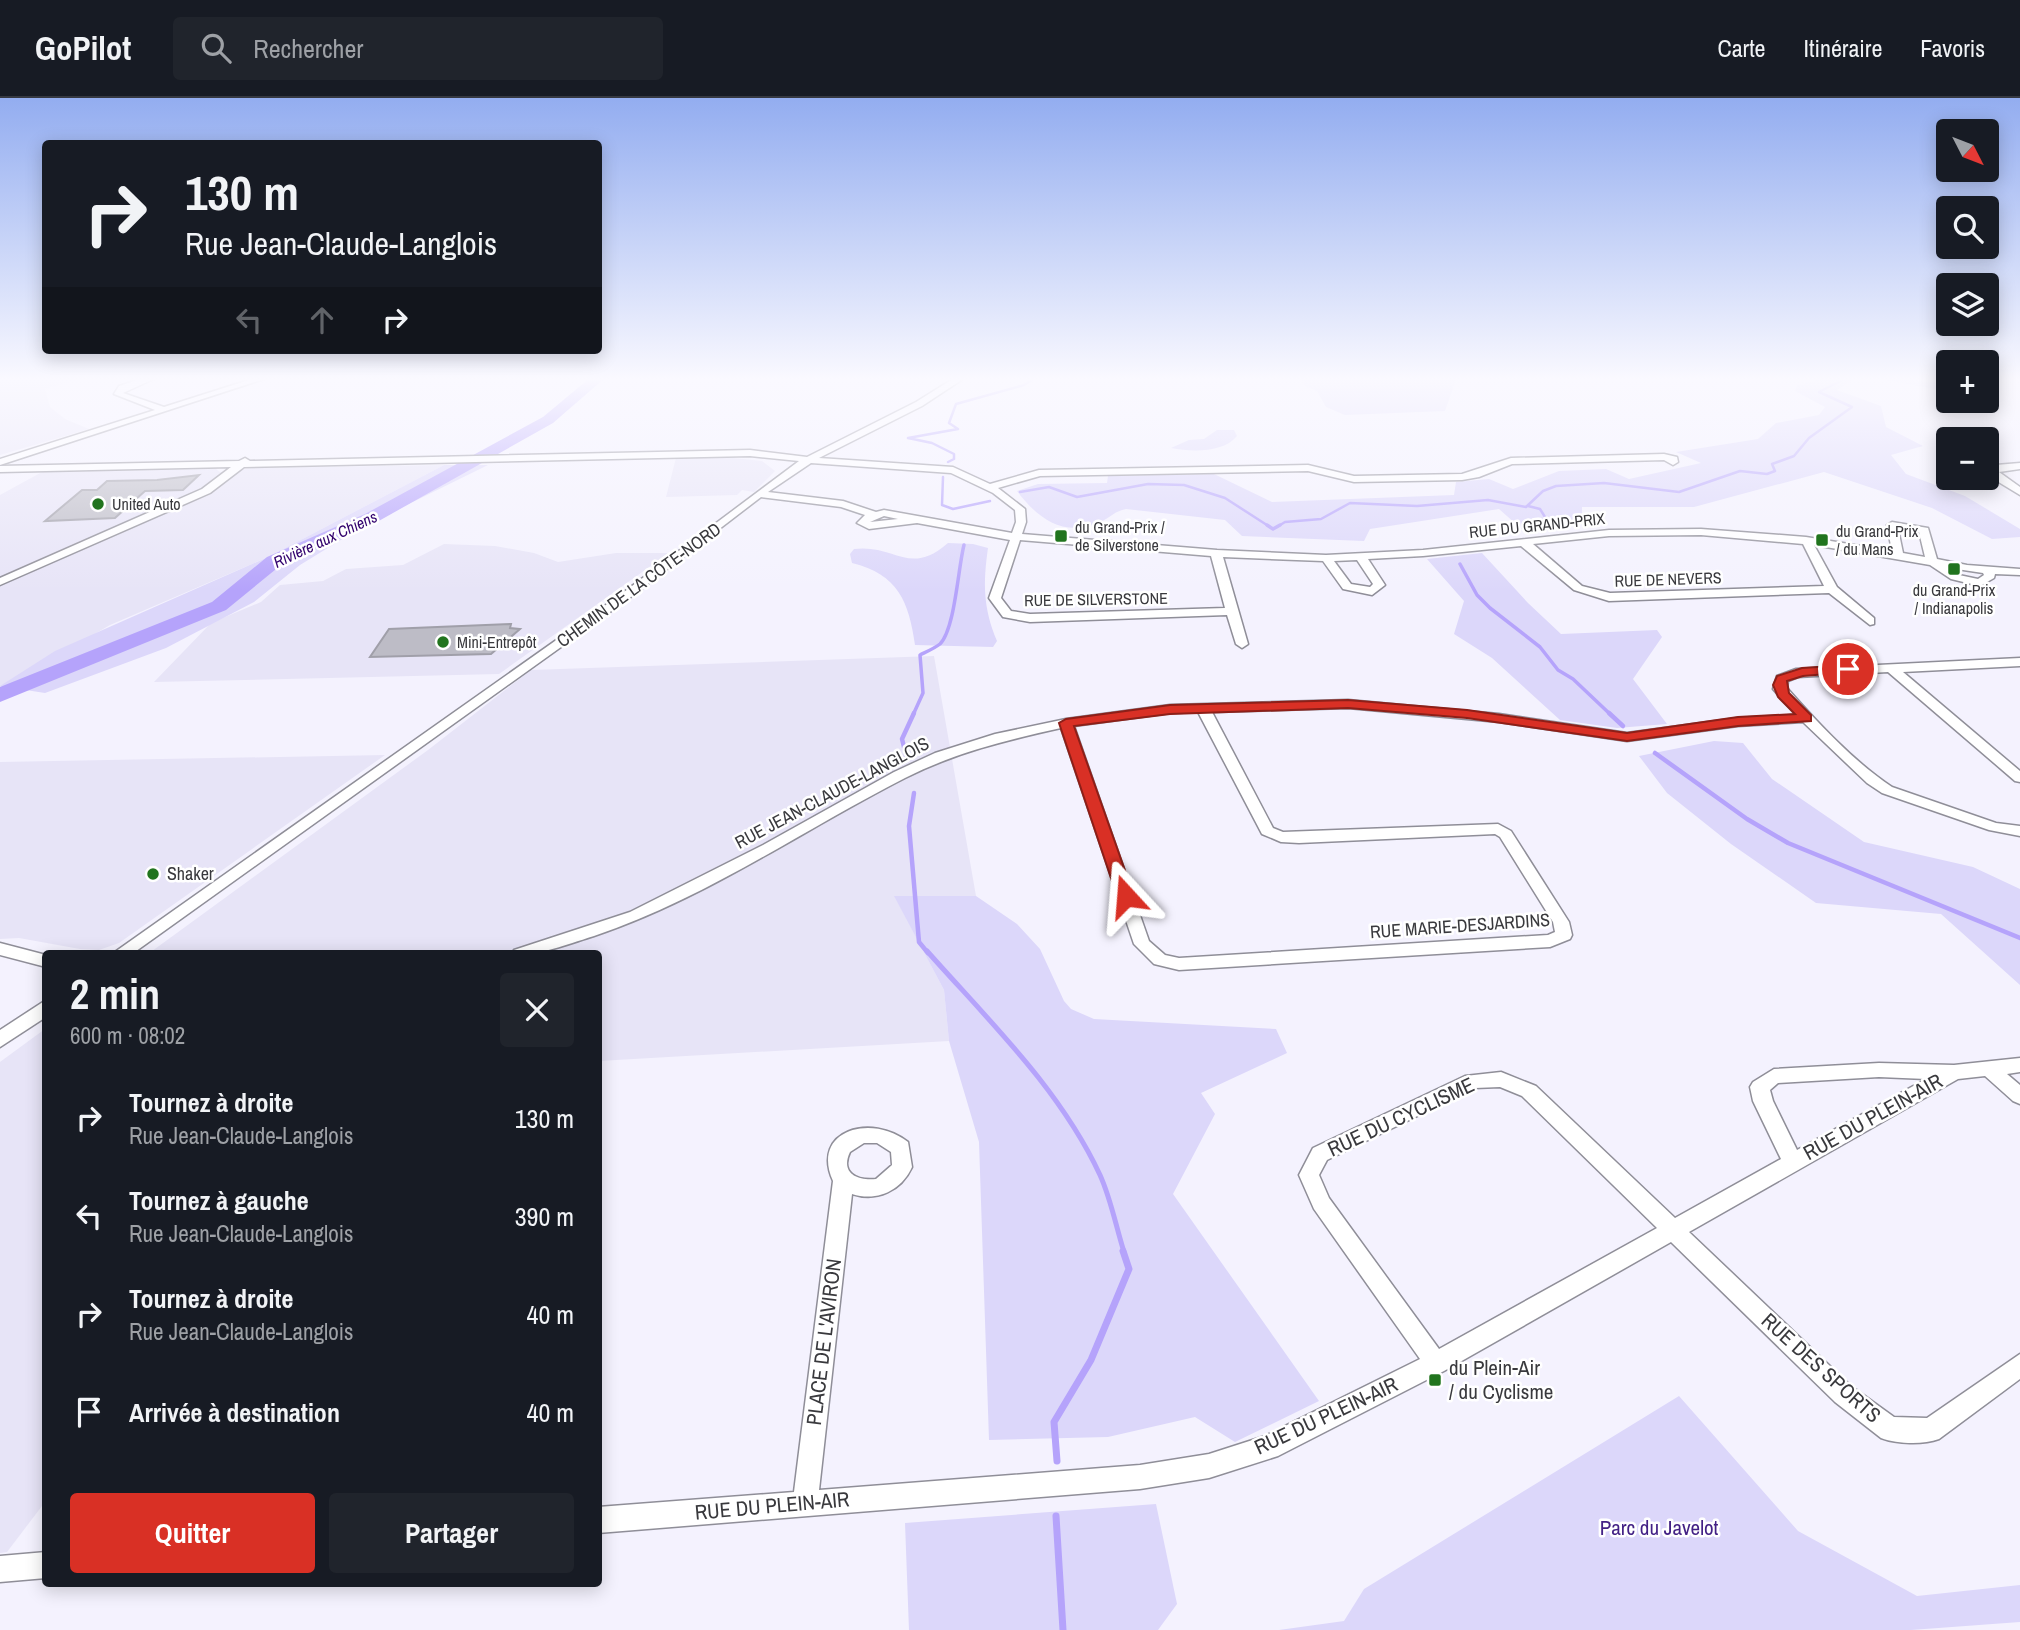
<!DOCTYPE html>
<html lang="fr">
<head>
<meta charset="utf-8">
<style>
  :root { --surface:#171b24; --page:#20242c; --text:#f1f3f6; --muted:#9ea1a6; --line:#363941; --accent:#d93025 }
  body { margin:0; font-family:"Archivo Narrow",sans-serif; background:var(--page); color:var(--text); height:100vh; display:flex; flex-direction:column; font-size:26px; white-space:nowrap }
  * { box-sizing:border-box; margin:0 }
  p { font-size:23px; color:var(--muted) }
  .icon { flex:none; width:38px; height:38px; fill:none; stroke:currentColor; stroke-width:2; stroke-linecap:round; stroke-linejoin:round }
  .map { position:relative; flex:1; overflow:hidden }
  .panel { position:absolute; left:42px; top:852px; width:560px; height:637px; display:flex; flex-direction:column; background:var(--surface); border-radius:7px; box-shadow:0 4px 18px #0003 }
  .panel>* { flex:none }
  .hud { position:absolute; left:42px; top:42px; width:560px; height:214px; border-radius:7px; box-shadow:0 4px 18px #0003; background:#171b24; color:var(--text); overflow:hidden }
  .needle { width:46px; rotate:132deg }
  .fabs { position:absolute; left:1936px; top:21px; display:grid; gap:14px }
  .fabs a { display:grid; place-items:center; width:63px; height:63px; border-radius:7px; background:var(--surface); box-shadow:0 4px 18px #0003; font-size:35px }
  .pin { position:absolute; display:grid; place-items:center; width:60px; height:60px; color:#fff; margin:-30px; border:4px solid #fff; border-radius:50%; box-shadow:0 2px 7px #0007 }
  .me { position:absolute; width:77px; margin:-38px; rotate:341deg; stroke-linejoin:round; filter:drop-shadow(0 0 5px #0008) }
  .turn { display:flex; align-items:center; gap:24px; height:147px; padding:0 28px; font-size:32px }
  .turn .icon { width:91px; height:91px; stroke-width:2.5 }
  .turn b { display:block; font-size:49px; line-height:60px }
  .lanes { display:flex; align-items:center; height:66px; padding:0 28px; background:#0003; justify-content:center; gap:35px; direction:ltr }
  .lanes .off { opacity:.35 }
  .round { display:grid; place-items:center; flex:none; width:74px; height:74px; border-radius:7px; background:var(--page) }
  .head { display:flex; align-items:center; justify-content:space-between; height:119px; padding:0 28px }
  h1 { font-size:42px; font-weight:700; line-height:52px }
  .primary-button { display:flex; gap:14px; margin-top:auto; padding:14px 28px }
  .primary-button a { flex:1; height:80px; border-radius:7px; background:var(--accent); color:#fff; font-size:28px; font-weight:700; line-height:80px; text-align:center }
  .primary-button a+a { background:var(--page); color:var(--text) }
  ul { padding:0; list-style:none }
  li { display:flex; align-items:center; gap:21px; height:98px; padding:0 28px }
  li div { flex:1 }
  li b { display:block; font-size:26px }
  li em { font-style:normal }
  header { display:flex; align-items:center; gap:42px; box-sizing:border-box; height:98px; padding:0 35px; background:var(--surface); border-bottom:2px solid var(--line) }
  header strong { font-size:33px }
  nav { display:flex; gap:38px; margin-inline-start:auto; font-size:24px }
  .search { width:490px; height:63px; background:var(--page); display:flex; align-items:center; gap:18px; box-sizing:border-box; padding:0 24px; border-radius:7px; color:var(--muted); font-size:26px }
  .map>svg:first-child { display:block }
  .built { fill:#e7e4f7 }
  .green { fill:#dcd7fa }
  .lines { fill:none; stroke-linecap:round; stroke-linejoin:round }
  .stream-far4 { stroke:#b5a3fb; stroke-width:2.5 }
  .stream-far3 { stroke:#b5a3fb; stroke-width:3.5 }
  .stream-far2 { stroke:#b5a3fb; stroke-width:4.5 }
  .stream-far1 { stroke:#b5a3fb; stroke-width:5 }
  .stream { stroke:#b5a3fb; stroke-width:7 }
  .river { fill:#b5a3fb; fill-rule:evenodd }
  .building { fill:#bdbcc6; stroke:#a09fa9; stroke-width:2 }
  .minor-casing { stroke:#8f8e98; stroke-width:3 }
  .minor { fill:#fff; fill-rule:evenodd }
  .route { fill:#d93025; stroke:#8d1f18; stroke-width:2 }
  .poi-dot { fill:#21741e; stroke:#fff; stroke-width:2.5 }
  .labels { text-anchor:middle; stroke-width:5; stroke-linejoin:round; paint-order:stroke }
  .far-poi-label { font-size:16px; fill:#39393d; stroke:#fff; text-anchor:start }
  .far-street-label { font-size:16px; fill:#39393d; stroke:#fff }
  .far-water-label { font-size:16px; font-style:italic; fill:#31016d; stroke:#fff }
  .street-label { font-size:18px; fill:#39393d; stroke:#fff }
  .poi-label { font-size:18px; fill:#39393d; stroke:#fff; text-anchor:start }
  .near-street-label { font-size:21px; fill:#39393d; stroke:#fff }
  .near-poi-label { font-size:21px; fill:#39393d; stroke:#fff; text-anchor:start }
  .near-park-label { font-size:21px; fill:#432185; stroke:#fff }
</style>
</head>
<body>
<header>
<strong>GoPilot</strong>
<div class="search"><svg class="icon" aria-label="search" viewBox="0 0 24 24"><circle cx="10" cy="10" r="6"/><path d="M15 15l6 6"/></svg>Rechercher</div>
<nav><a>Carte</a><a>Itinéraire</a><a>Favoris</a></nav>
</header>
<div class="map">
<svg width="2020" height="1532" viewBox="0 0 2020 1532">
  <rect width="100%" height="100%" fill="#f4f2fe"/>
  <g class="built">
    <polygon points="0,279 87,279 45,291 50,309 65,321 89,331 0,357"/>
    <polygon points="723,359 762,363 775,373 754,394 742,392 737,397 666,399 676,360"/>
    <polygon points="444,367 268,459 110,527 0,591 0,397 42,374 216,371 220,374 255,370"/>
    <polygon points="444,446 495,448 534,455 558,464 616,455 669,455 499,576 154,584 211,525 261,504 280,487 323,483 346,471 403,467"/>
    <polygon points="934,558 976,798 895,799 944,892 949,943 599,963 598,856 148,856 428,652 531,572"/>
    <polygon points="385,657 119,845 99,852 80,851 19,840 0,841 0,664"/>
    <polygon points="45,931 45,1404 7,1454 0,1455 0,964"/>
  </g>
  <g class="green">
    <polygon points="1306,279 1454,279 1456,281 1445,313 1345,317 1326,309 1317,293 1305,288 1302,282"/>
    <path d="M1833,279H1857L1837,292L1881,308L1886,329L1923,348L1891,357L1906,376L1965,398L2020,431V439L1992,441L1932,410L1824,374L1694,409H1582V425L1525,434L1499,411L1370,431L1364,443L1242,438L1225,422L1126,411C1115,413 1111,419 1102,423C1065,441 1038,421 1017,393L1038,386L1107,385L1108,378L1214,376L1272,404L1454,397L1456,384L1489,381L1513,391L1559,373L1606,371L1629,381L1701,365L1676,354L1758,341L1776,325L1819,317L1825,309L1795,293L1797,287Z"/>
    <polygon points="1867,279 1948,285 1948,293"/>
    <path d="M1217,332H1234L1237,338C1223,355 1192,354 1171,350L1189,342L1204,341Z"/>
    <polygon points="444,367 488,367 362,429 300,467 254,504 166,550 45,595 0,588 55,553 268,459"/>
    <path d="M948,445L973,446L988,450C983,485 983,510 997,543L993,549L915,547C909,504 898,476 852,465L850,456L854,451C896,446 909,479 948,445Z"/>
    <polygon points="1482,455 1528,505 1561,536 1657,532 1662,539 1633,581 1667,626 1617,630 1560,622 1492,560 1454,536 1464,503 1427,461"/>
    <polygon points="1714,643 1743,645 1772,681 1864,744 1973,769 2020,791 2020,887 1941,816 1816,805 1731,746 1667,695 1639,658"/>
    <polygon points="894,798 976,798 1017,826 1040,851 1064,903 1071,911 1094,921 1276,931 1287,955 1201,995 1215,1016 1173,1096 1319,1303 1235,1344 1195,1319 1108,1339 989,1342 979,1044 949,943 944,892"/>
    <polygon points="1679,1298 1798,1433 1917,1498 2020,1487 2020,1524 1911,1532 1279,1532 1344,1523 1364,1491"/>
    <polygon points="1156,1406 1177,1506 1158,1532 909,1532 905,1425"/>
  </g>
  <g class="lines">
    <g class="stream-far4">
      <polyline points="948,364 954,361 954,356 932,345 908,340 958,331 949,325 956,306 1024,287 1032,282 1029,279"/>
      <polyline points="943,379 942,407 953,411 990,403"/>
      <polyline points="1020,394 1049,389 1077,399 1148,386 1184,387 1225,400 1270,429"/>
      <polyline points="1528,408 1540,411 1550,427"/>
      <polyline points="1277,429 1285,424 1321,421 1350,405 1417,408 1488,402 1526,409 1543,393 1556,388 1604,385 1679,394 1740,373 1767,376 1775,373 1772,366 1794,358 1809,340 1852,309 1819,294 1848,279"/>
    </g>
    <g class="stream-far3">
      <polyline points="1267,427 1273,431 1280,427"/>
      <polyline points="1460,466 1477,497 1490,510 1540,549 1558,572 1573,581 1611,617"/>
      <path d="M913,617L923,595L920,557C926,554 935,550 940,546C955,531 958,470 964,447"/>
    </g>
    <g class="stream-far2">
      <polyline points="1609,615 1623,628"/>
      <polyline points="1655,655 1747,721 1788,745 2020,840"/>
      <polyline points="906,657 902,641 914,615"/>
      <polyline points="914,695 909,728 919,844 928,855"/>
    </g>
    <path class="stream-far1" d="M927,853C989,923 1060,991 1100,1077C1111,1101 1116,1129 1124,1154"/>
    <g class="stream">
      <polyline points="1057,1363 1054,1324 1091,1262 1129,1171 1123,1153"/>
      <polyline points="1056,1418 1063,1532"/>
    </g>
    <polygon class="river" points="591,279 606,279 553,325 377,424 281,467 226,512 0,604 0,589 212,504 267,459 365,416 543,319"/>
  </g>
  <g class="building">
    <polygon points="199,377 183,392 145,393 115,420 45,423 82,392 97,392 107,383 157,382"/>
    <polygon points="511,526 510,530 520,531 491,556 370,559 389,531"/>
  </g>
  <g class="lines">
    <g class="minor-casing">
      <g id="minor">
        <polygon points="146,279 158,279 123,295 164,309 258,279 270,279 0,367 0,361 155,312 114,296 119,288"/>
        <path d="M956,279H966L922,308L819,360L953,369L990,386L1039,372L1308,367L1354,378L1462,376L1511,360L1664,356L1677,359L1678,364L1673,367L1664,362L1512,366L1479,379L1462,382L1354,384L1308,373L1040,378L998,390L1025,411L1026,424L1022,436L1217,452L1326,457L1423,452L1609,432L1701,431L1806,439L1892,453L1887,427L1892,424L1928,430L1937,461L1967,467L2020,471V477L1995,476L1994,480L1980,488L1951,481L1930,467L1814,447L1837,489L1874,520V526L1870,527L1829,495L1609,503L1574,492L1521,448L1423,458L1368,461L1385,487L1372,497L1343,491L1323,463L1223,459L1248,546L1242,550L1236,546L1227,517L1030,524L1003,519L989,500L1010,442L917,425L869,431L857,425L865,417L841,409L761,399L628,501L132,856H112L620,497L799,363L750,358L244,369L210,395L0,487V480L202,391L231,369L0,374V368L239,363L245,360L250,363L750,352L807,359L916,304ZM811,365L951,375L993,395L1015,412L1016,424L1012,435L884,412L876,414L843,403L768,394ZM884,418L898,421L870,424ZM1898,431L1919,434L1925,459L1903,455ZM1701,437L1803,446L1824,488L1610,495L1582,488L1533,446L1609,438ZM1020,442L1211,458L1225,510L1030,516L1011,513L1001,500ZM1357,462L1373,486L1370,489L1351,486L1334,463ZM1950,470L1983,475L1984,477L1978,481L1959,477Z"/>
        <polygon points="2020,365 2020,371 1999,374 2020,389 2020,397 1992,380 1989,373 1996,367"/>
        <path d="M2020,560V568L1903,574L2020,673V684L2015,683L1888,574L1798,579L1788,583L1787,590C1818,625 1853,663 1892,689L1996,725L2020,728V738L1989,732L1882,695L1867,685L1803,624L1738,628L1627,643L1499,624L1348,610L1212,614L1273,730L1283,734L1498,726L1511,733L1569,824L1572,837L1570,841L1550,849L1179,872L1154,866L1134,846L1061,630C1007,642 954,655 905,680C801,733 705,801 594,838C562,848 545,856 512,856L514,852L630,814L763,747L894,674L935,655L995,636L1066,621L1170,607L1348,602L1499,616L1627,635L1738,620L1796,617L1773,591L1777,578L1796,571ZM1198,614L1262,736L1281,744L1299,745L1495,736L1500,739L1553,824L1555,834L1548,837L1179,860L1165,857L1149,843L1074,628L1170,615Z"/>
        <polygon points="0,845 46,857 46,869 0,857"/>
        <polygon points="46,902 46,919 0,949 0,932"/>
        <path d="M2020,960V974L2007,976L2020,987V1006L2013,1003L1985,978L1958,981L1689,1134L1851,1288L1894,1319L1927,1320L2020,1256V1281L1939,1341C1923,1347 1897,1346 1881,1340L1835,1304L1671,1144L1444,1273L1278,1358L1209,1380L1140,1391L598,1435V1409L794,1394L833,1083C810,1032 872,1015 908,1044L912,1069C901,1093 877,1104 852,1096L819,1392L1140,1367L1209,1356L1265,1338L1420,1261L1314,1111L1299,1077L1313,1050L1465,978L1501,974L1536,988L1675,1120L1781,1061L1753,1003L1750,989L1753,984L1774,971L1879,965L1954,967ZM1879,979L1926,981L1797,1052L1773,1003L1770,992L1778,985ZM1500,989L1522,998L1657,1130L1439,1251L1329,1100L1319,1077L1327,1062L1475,990ZM864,1045H877L891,1054L892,1067L876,1081C857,1083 840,1075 850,1054Z"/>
        <polygon points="46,1454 46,1480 0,1484 0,1458"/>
      </g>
    </g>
    <use href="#minor" class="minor"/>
  </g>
  <linearGradient id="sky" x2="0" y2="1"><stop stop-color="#93adf0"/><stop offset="0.57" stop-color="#faf9ff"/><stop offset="1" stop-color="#faf9ff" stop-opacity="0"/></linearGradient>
  <rect width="2020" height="493" fill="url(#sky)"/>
  <polygon class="route" points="1848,567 1854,571 1852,574 1803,578 1787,583 1789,595 1811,617 1811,623 1738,628 1627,643 1467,620 1348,610 1170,616 1074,628 1134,798 1126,804 1117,798 1059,625 1066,621 1170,607 1348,602 1467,612 1627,635 1738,619 1795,616 1778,599 1773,587 1777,578 1802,570"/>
  <g class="poi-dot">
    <circle cx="98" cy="406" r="7"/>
    <rect x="1054" y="431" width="14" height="14" rx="3.5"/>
    <rect x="1815" y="435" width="14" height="14" rx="3.5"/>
    <rect x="1947" y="464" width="14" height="14" rx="3.5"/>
    <circle cx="443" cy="544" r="7"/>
    <circle cx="153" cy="776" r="7"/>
    <rect x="1428" y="1275" width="14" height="14" rx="3.5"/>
  </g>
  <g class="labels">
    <g class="far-poi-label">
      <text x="112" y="412">United Auto</text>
      <text x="1075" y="435">du Grand-Prix /<tspan x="1075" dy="18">de Silverstone</tspan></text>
      <text x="1836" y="439">du Grand-Prix<tspan x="1836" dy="18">/ du Mans</tspan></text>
      <text x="1954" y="498" text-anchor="middle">du Grand-Prix<tspan x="1954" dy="18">/ Indianapolis</tspan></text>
      <text x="457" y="550">Mini-Entrepôt</text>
    </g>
    <g class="far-street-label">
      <text transform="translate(1537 427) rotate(-6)" y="6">RUE DU GRAND-PRIX</text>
      <text transform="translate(1668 481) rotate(-2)" y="6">RUE DE NEVERS</text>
      <text transform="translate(1096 501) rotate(-1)" y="6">RUE DE SILVERSTONE</text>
    </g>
    <g class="far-water-label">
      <text transform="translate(325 441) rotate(-25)" y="6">Rivière aux Chiens</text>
    </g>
    <g class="street-label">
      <text transform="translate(639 487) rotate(-36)" y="6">CHEMIN DE LA CÔTE-NORD</text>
      <text transform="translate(832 695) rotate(-28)" y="6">RUE JEAN-CLAUDE-LANGLOIS</text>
      <text transform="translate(1460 828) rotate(-4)" y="6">RUE MARIE-DESJARDINS</text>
    </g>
    <g class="poi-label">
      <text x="167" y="782">Shaker</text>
    </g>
    <g class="near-street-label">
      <text transform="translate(1401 1019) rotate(-25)" y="7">RUE DU CYCLISME</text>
      <text transform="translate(1873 1019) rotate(-29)" y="7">RUE DU PLEIN-AIR</text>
      <text transform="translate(824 1244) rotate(-83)" y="7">PLACE DE L'AVIRON</text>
      <text transform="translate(1821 1270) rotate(42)" y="7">RUE DES SPORTS</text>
      <text transform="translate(1326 1318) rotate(-25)" y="7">RUE DU PLEIN-AIR</text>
      <text transform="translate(772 1408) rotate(-5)" y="7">RUE DU PLEIN-AIR</text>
    </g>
    <g class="near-poi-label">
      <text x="1449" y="1277">du Plein-Air<tspan x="1449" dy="24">/ du Cyclisme</tspan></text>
    </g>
    <g class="near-park-label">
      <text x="1659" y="1437">Parc du Javelot</text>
    </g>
  </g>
</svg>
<div class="fabs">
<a><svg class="needle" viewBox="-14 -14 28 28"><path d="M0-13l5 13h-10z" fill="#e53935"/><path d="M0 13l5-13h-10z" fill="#9ea1a6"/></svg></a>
<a><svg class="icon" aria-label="search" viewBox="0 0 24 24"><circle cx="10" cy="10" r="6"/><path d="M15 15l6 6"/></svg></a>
<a><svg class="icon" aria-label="layers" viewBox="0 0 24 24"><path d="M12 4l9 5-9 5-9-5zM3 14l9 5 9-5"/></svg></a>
<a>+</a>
<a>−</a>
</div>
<div class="pin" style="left:1848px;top:571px;background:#d93025"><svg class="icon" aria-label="arrive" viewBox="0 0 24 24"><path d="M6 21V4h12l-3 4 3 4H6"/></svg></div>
<svg class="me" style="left:1126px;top:798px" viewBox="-20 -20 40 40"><path d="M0-17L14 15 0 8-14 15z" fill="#d93025" stroke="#fff" stroke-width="4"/></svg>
<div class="hud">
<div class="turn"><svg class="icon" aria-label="right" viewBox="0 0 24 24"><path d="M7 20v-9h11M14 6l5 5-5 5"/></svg><div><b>130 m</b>Rue Jean-Claude-Langlois</div></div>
<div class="lanes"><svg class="icon off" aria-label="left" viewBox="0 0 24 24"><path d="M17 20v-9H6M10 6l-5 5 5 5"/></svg><svg class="icon off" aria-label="ahead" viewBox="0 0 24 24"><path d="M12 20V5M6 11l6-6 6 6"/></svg><svg class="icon" aria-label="right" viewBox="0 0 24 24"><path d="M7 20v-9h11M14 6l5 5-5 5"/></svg></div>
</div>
<section class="panel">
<div class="head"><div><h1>2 min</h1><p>600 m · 08:02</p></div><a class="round"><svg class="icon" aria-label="close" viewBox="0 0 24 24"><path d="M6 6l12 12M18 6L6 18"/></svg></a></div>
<ul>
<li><svg class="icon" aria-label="right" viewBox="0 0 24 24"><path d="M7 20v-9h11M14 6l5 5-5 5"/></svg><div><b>Tournez à droite</b><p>Rue Jean-Claude-Langlois</p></div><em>130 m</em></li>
<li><svg class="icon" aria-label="left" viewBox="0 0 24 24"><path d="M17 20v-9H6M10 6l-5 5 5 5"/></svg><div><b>Tournez à gauche</b><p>Rue Jean-Claude-Langlois</p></div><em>390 m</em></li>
<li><svg class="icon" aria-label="right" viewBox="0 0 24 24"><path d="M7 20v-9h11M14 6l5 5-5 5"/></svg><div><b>Tournez à droite</b><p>Rue Jean-Claude-Langlois</p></div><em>40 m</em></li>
<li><svg class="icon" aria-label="arrive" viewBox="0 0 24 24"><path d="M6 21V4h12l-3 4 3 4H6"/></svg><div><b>Arrivée à destination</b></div><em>40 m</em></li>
</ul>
<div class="primary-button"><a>Quitter</a><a>Partager</a></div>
</section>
</div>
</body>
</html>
